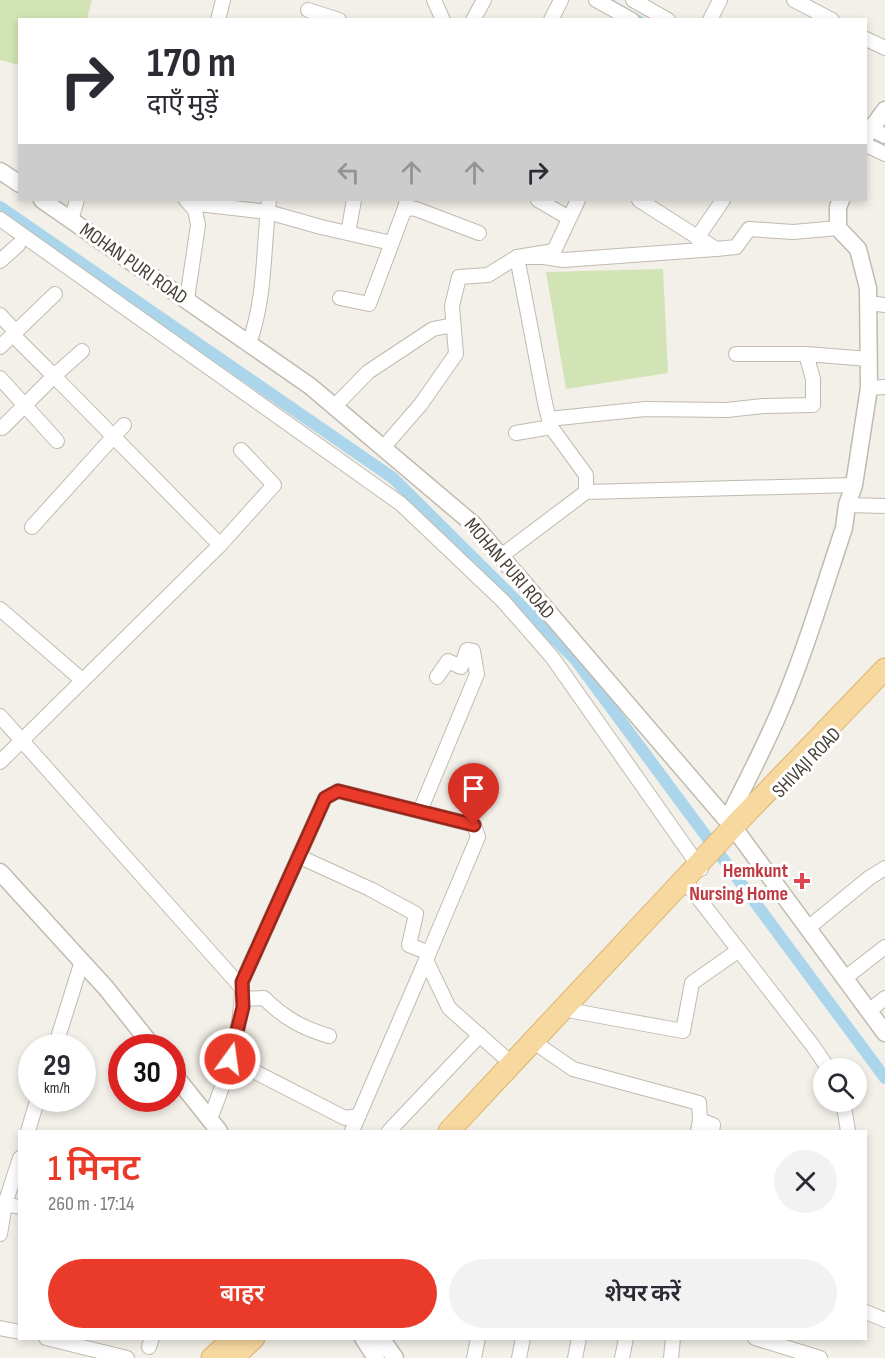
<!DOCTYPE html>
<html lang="hi">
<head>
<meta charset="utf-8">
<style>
  :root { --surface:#fff; --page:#f2f2f3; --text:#2b2b33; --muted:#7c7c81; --accent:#ea3a2a }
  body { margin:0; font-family:"Sofia Sans Condensed","Noto Sans Devanagari",sans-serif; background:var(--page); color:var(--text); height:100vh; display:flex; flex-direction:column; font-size:22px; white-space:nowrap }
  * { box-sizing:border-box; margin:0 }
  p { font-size:20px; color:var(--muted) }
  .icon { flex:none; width:33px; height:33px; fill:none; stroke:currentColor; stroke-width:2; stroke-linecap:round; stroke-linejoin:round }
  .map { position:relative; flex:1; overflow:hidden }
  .details { position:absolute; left:18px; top:1130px; width:849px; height:210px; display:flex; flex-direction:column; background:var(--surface); border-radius:0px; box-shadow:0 3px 9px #0003 }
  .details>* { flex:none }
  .top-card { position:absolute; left:18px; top:18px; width:849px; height:183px; border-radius:0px; box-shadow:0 3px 9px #0003; background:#fff; color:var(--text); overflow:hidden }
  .fabs { position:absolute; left:813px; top:1058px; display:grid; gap:12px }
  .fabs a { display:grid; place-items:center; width:54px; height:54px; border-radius:50%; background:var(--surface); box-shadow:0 3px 9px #0003; font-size:30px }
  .speed { position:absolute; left:18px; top:1034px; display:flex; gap:12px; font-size:30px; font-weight:700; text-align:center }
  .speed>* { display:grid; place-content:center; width:78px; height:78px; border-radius:50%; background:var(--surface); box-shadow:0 3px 9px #0003; line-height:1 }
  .speed small { font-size:15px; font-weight:400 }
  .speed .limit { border:9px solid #d22; background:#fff; color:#111 }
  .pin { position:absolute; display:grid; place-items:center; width:51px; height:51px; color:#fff; margin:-62px -26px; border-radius:50% 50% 50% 0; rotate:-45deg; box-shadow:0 0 6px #0007 }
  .pin .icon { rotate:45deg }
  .me { position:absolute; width:66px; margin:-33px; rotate:14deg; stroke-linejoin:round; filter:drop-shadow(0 0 4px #0008) }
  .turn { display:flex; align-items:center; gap:21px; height:126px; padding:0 30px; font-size:27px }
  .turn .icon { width:78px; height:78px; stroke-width:2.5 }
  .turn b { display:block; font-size:42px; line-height:51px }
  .lanes { display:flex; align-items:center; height:57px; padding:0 30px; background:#0003; justify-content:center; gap:30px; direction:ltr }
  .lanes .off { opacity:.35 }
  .round { display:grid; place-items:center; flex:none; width:63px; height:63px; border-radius:32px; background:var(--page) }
  .headline { display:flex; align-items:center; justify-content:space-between; height:102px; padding:0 30px }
  h1 { font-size:36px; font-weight:600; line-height:45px; color:var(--accent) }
  .button { display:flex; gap:12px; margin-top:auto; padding:12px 30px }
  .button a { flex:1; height:69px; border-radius:36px; background:var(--accent); color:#fff; font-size:24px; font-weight:600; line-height:69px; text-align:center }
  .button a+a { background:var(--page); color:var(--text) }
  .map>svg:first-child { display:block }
  .green { fill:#d2e4b5 }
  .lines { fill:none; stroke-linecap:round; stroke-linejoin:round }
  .stream { stroke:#aad5eb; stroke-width:3 }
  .canal { stroke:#aad5eb; stroke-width:12 }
  .minor-casing { stroke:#c1baaf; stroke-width:16 }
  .tertiary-casing { stroke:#c1baaf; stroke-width:19 }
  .primary-casing { stroke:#dbb46f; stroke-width:23 }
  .minor { stroke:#fff; stroke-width:14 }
  .tertiary { stroke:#fff; stroke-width:16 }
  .primary { stroke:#f7d89f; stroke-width:21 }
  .route-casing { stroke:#98261b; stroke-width:15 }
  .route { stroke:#ea3a2a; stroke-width:10 }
  .health-dot { fill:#e0444e; stroke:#fff; stroke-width:2 }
  .labels { text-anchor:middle; stroke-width:6; stroke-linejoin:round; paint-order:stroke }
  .street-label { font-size:20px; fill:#474038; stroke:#fff }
  .health-label { font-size:20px; font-weight:bold; fill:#be3a42; stroke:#fff; text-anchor:end }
</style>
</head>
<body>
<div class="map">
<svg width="885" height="1358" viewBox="0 0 885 1358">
  <rect width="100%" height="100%" fill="#f3f0e9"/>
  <g class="green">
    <polygon points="0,0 92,0 87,19 20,20 19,65 0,60"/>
    <polygon points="663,269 668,373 566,389 546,272"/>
  </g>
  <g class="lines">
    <g class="stream">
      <polyline points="611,0 645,20"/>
      <polyline points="871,138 885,146"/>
    </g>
    <polyline class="canal" points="0,207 393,478 575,659 885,1078"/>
    <g class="minor-casing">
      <g id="minor">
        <polyline points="434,0 443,20"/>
        <polyline points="596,0 632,20"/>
        <polyline points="633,0 668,20"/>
        <polyline points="794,0 832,20"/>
        <polyline points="308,10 339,20"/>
        <polyline points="218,20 223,0"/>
        <polyline points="473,20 484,0"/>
        <polyline points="551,20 561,0"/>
        <polyline points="710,20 720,0"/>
        <polyline points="866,39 885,48"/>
        <polyline points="866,126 885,136"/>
        <polyline points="866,145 885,154"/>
        <polyline points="186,200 195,210 198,225 187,299"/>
        <polyline points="538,200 569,218"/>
        <polyline points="578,200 554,251 517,257 545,403 551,427 586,475 586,492"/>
        <polyline points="639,200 716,249 736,247 749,229 793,232 838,228"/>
        <polyline points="190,203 268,212 321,227 391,243"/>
        <polyline points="405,208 416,209 479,233"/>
        <polyline points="0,219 401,504 503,601 552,657 701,869"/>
        <polyline points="71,220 77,200"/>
        <polyline points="348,233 354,200"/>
        <polyline points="697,238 723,200"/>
        <polyline points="0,261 18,245"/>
        <polyline points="340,298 369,304 405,208 407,200"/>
        <polyline points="869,303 885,305"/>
        <polyline points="0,315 16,332"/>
        <polyline points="13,335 54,376 82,351"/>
        <path d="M249,343C266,298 263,247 269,200"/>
        <polyline points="0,347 55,294"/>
        <polyline points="736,354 806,354"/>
        <polyline points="0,378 57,441"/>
        <polyline points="869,388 885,387"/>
        <polyline points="334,407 368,372 433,329 453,325"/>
        <polyline points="549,419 645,409 727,410 763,406 813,405 813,379 806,354 869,359"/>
        <polyline points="516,433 551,427"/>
        <polyline points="383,448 421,404 456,354 452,306 459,277 488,275 517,257 544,257 563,260 716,249"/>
        <polyline points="847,505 885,506"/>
        <polyline points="32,527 124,425"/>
        <polyline points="220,545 274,485 241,450"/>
        <polyline points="501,556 586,492 854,485"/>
        <polyline points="0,609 82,680"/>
        <polyline points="0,716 242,988"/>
        <polyline points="0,762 220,545 54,376 2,428"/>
        <polyline points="420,811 477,674 473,651 467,650 461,667 448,661 437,677"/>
        <polyline points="298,856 370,889 416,914 409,945 429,953"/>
        <polyline points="689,886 813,1046 828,1068"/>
        <polyline points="808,928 869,878 885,868"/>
        <polyline points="845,978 885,947"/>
        <path d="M242,999L264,998C284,1018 302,1028 329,1036"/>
        <polyline points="573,1011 683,1031 692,983 739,950"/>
        <polyline points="869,1011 885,998"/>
        <polyline points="55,1047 82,961"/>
        <polyline points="541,1047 573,1069 699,1103 700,1120"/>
        <polyline points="230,1059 345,1118 358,1116"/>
        <polyline points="843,1101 848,1131"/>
        <path d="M210,1119C227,1076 243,1028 242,982L325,798L338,791L474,825L478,837L426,960L449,1008L512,1064"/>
        <polyline points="28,1131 38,1098"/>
        <polyline points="352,1131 426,960"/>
        <polyline points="389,1131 480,1035"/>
        <polyline points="698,1131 700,1120 713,1125 712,1131"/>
        <polyline points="0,1203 20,1207"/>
        <polyline points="0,1234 5,1204 20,1158"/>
        <polyline points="866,1312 885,1320"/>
        <polyline points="0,1328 20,1332"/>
        <polyline points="46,1338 127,1358"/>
        <polyline points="755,1338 820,1358"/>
        <polyline points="149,1347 152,1338"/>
        <polyline points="474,1358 478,1338"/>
        <polyline points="519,1358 523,1338"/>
        <polyline points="575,1358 579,1338"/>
        <polyline points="622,1358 626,1338"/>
        <polyline points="671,1358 673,1338"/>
      </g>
    </g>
    <g class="tertiary-casing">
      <g id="tertiary">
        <polyline points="866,136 885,110"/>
        <polyline points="0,171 20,184"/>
        <polyline points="42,200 310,386 473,524 737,832 885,1033"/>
        <path d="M727,820C745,785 763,750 779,713C805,653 823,590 844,528L847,505L854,485L869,388L868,288L858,249L838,228V207L841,200"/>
        <polyline points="0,872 106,988 153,1047"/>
        <polyline points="172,1072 219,1131"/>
        <polyline points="363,1338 376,1358"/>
        <polyline points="381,1338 395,1358"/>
      </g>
    </g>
    <g class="primary-casing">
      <g id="primary">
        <polyline points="449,1131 733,827 885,669"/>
        <polyline points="212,1358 234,1338"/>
        <polyline points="233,1358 254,1338"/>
      </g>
    </g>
    <use href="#minor" class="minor"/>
    <use href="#tertiary" class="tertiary"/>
    <use href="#primary" class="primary"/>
  </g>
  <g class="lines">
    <g class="route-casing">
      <polyline id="route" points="230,1059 243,1007 242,982 325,798 338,791 474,825"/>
    </g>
    <use href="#route" class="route"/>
  </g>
  <path class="health-dot" d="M799 872h6v6h6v6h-6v6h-6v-6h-6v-6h6z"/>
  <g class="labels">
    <g class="street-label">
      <text transform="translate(134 263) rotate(35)" y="7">MOHAN PURI ROAD</text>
      <text transform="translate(510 568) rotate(49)" y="7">MOHAN PURI ROAD</text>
      <text transform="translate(806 762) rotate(-46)" y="7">SHIVAJI ROAD</text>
    </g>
    <g class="health-label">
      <text x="788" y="877">Hemkunt<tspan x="788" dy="23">Nursing Home</tspan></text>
    </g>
  </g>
</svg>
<div class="fabs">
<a><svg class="icon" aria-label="search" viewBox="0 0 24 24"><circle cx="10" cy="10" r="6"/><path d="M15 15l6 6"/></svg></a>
</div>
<div class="speed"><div>29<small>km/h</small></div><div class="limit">30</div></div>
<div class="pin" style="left:474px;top:825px;background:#d93025"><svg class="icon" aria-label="arrive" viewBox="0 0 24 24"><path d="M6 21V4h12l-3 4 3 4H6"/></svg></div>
<svg class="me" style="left:230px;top:1059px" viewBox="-20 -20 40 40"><circle r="17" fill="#ea3a2a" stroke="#fff" stroke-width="3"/><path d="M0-11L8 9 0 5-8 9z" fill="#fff"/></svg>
<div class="top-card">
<div class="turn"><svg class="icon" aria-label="right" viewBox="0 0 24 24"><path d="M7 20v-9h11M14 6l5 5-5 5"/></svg><div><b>170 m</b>दाएँ मुड़ें</div></div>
<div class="lanes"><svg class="icon off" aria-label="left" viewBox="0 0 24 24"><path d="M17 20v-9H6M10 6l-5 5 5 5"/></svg><svg class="icon off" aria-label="ahead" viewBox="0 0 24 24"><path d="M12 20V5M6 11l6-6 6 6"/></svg><svg class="icon off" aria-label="ahead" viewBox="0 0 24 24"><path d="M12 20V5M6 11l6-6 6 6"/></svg><svg class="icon" aria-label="right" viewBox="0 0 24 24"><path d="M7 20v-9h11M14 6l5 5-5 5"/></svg></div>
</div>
<section class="details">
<div class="headline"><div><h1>1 मिनट</h1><p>260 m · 17:14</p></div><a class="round"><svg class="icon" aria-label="close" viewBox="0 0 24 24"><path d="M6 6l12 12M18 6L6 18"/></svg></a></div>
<div class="button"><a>बाहर</a><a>शेयर करें</a></div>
</section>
</div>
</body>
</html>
